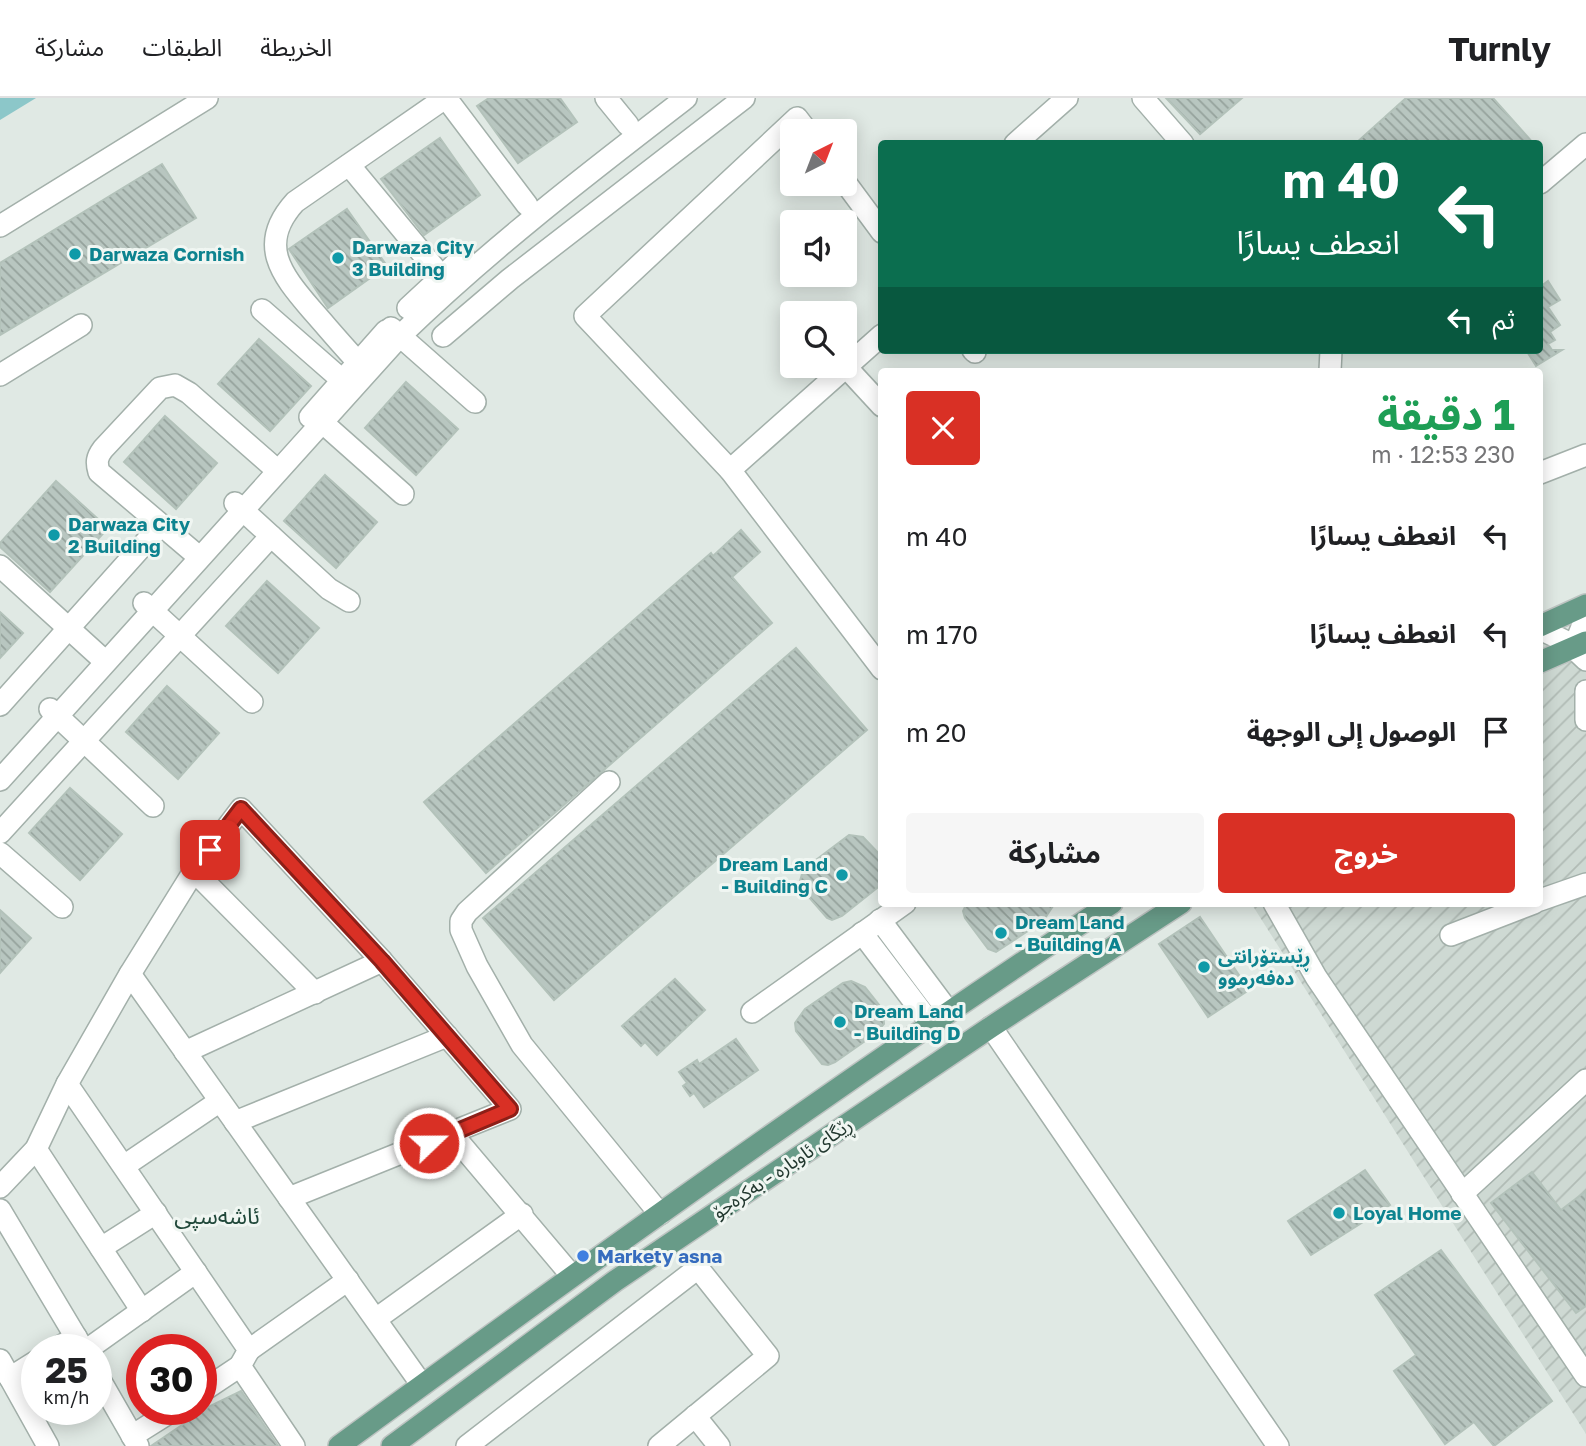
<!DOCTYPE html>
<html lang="ar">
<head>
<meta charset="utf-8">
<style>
  :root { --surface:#fff; --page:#f6f6f6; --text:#202124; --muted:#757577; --line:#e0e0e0; --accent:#d93025 }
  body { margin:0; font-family:"Golos Text","Noto Sans Arabic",sans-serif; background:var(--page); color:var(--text); direction:rtl; height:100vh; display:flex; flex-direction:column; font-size:26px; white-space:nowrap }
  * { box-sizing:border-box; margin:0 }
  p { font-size:23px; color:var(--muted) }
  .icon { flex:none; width:38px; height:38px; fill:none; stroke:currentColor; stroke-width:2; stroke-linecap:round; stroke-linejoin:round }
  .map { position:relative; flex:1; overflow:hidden; direction:ltr }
  .side { position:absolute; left:878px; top:270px; width:665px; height:539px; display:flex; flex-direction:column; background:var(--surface); border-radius:7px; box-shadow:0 4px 18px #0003; direction:rtl }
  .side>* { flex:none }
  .hud { position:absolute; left:878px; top:42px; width:665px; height:214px; border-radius:7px; box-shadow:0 4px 18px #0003; direction:rtl; background:#0b6e4f; color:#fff; overflow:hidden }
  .needle { width:46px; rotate:42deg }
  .tools { position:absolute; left:780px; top:21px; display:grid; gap:14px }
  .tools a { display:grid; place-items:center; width:77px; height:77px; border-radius:7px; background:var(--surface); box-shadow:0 4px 18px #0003; font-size:35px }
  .speed { position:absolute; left:21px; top:1236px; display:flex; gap:14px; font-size:35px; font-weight:700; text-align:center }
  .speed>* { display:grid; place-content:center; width:91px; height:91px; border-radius:50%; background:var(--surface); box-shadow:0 4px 18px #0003; line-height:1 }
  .speed small { font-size:18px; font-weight:400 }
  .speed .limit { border:10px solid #d22; background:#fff; color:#111 }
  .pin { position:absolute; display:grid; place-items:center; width:60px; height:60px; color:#fff; margin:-30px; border-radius:14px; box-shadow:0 4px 10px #0006 }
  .me { position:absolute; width:77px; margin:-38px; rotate:68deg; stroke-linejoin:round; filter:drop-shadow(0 0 5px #0008) }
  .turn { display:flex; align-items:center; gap:24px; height:147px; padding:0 28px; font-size:32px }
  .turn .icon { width:91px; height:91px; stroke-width:2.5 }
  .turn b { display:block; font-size:49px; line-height:60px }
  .then { display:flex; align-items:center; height:66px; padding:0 28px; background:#0003; gap:14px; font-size:26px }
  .round { display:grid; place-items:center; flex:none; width:74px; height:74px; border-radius:7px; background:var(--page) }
  .overview { display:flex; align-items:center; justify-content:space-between; height:119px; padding:0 28px }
  h1 { font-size:42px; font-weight:700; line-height:52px; color:#1e9e55 }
  .action { display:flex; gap:14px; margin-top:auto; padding:14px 28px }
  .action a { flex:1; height:80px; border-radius:7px; background:var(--accent); color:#fff; font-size:28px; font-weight:700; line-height:80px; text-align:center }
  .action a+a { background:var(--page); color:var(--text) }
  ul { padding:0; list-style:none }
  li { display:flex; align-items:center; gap:21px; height:98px; padding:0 28px }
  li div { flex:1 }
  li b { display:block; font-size:26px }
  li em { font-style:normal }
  header { display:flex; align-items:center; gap:42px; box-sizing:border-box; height:98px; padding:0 35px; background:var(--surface); border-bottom:2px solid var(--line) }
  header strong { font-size:33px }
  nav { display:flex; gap:38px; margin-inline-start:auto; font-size:24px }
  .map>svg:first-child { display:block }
  .industrial { fill:url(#industrial-furrows) }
  .water { fill:#8cc7c9 }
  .building { fill:url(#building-back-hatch); stroke:#b3c2ba; stroke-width:2 }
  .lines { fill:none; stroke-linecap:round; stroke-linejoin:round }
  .minor-casing { stroke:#a3b0aa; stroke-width:24 }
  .major-casing { stroke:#bdc3c1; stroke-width:24 }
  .minor { stroke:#fff; stroke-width:21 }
  .major { stroke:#689b88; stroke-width:21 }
  .route-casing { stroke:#8d1f18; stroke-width:18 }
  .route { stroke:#d93025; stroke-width:12 }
  .culture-dot { fill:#0f9aa8; stroke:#f0f6f2; stroke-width:2.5 }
  .shop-dot { fill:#3f7fe0; stroke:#f0f6f2; stroke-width:2.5 }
  .labels { text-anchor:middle; stroke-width:6; stroke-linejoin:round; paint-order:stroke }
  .culture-label { font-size:19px; font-weight:bold; fill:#0d838f; stroke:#f0f6f2; text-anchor:start }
  .street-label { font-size:19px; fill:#22382f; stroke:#f0f6f2 }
  .shop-label { font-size:19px; font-weight:bold; fill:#366cbe; stroke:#f0f6f2; text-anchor:start }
  .quarter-label { font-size:23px; fill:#20483a; stroke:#f0f6f2 }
</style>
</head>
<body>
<header>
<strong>Turnly</strong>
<nav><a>الخريطة</a><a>الطبقات</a><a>مشاركة</a></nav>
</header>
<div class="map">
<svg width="1586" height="1348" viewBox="0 0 1586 1348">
  <defs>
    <pattern id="industrial-furrows" width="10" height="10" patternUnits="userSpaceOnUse" patternTransform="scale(1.75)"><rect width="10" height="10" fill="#ced9d3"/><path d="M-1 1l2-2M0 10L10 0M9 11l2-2" fill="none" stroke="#b1bbb5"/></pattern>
    <pattern id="building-back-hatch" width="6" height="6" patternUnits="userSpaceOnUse" patternTransform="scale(1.75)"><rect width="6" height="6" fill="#b8c6c0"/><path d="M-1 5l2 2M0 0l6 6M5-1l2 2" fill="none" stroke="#95a29c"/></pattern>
  </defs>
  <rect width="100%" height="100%" fill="#e0e9e4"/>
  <polygon class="industrial" points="1565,535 1586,560 1586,1336 1251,805 1540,805 1540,546"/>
  <polygon class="water" points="0,0 36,0 0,22"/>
  <g class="building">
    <polygon points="489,0 560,0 577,24 518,65 477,8"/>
    <polygon points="1166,0 1242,0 1200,36"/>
    <polygon points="1406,0 1493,0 1534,46 1355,46"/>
    <polygon points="440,40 480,97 424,137 381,81"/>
    <polygon points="162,66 196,120 0,237 0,165"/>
    <polygon points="347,111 387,168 328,210 289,151"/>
    <polygon points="1548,183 1560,202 1548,209 1560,227 1550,234 1555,242 1548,246 1552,252 1562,252 1536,268 1526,252 1540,252 1540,189"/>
    <polygon points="259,241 311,288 270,333 218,286"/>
    <polygon points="406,284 458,331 416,377 365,330"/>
    <polygon points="165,318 217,365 176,411 124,364"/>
    <polygon points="325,377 377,424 336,470 284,423"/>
    <polygon points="56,383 108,430 50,494 0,449 0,445"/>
    <polygon points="741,432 760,454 732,479 772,525 486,775 424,704 711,455 713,458"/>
    <polygon points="267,483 319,530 278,575 226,528"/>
    <polygon points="0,514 23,535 0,560"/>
    <polygon points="796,550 867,632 554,902 483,820"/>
    <polygon points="167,588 219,635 178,681 126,634"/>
    <polygon points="70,690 122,736 80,782 29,735"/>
    <polygon points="849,737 863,739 882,759 882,786 842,818 832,822 827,820 801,790 800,783 802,776 808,768"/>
    <polygon points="967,805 1055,805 1043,823 996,854 988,851 965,820 963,813"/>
    <polygon points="0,812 31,840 0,875"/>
    <polygon points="1200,819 1249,892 1208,919 1159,846"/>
    <polygon points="675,881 705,912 657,957 645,944 641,948 622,928"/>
    <polygon points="851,883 865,889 883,912 884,926 875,936 835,964 828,967 822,966 796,933 795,925 805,911 843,885"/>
    <polygon points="736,941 758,972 704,1009 694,995 690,998 683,988 687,985 679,974 697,962 699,966"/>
    <polygon points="1365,1072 1390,1107 1311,1157 1288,1123"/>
    <polygon points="1532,1074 1561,1112 1586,1093 1586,1208 1576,1215 1491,1105"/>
    <polygon points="1441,1152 1552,1303 1494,1348 1474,1324 1445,1346 1394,1273 1416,1257 1375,1197"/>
    <polygon points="241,1293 278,1348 151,1348 210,1308"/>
  </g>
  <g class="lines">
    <g class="minor-casing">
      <g id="minor">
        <polyline points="446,0 527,107"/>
        <polyline points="606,0 628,27"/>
        <polyline points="1143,0 1183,46"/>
        <polyline points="807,33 797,20 585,218 730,372 882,571"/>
        <polyline points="1015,46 1067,0"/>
        <polyline points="349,67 441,178"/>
        <polyline points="845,84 882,134"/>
        <polyline points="1540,85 1586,46"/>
        <polyline points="0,128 207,0"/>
        <polyline points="408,210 464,158"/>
        <polyline points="262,212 342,282"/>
        <polyline points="391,230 475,304"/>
        <polyline points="443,238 510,181 744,0"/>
        <polyline points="973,252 975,254"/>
        <path d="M358,264C342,247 327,229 311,211C281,176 257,146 295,104L445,0"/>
        <polyline points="846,269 882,308"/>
        <polyline points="1330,273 1331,252"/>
        <polyline points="0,277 81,227"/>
        <polyline points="310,319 386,233"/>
        <polyline points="323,325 403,396"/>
        <polyline points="730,372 882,237"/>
        <polyline points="1540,375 1586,357"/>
        <polyline points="235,405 329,491 349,503"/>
        <path d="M192,453L99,374C96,364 97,359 103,351L160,290L175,287L189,295L270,366"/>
        <polyline points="0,468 98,557"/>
        <polyline points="144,505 252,604"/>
        <polyline points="1540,531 1567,544 1586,562"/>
        <polyline points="1574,549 1586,519"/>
        <polyline points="1586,593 1586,622"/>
        <polyline points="0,607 161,427"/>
        <polyline points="50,611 153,708"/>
        <path d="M0,682L400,238C491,150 586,77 686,0"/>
        <polyline points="609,684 467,814 461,823 461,832 477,868 522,947 660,1116"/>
        <polyline points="0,735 271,438"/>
        <polyline points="0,755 62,809"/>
        <polyline points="194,773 315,895"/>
        <polyline points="1540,802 1586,786"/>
        <polyline points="1274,805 1316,879 1586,1278"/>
        <polyline points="880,822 948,913"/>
        <polyline points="862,835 931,926"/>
        <polyline points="1451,837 1534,805"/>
        <polyline points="130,876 422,1287"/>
        <polyline points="752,914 905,805"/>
        <polyline points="991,929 1278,1348"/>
        <polyline points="185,954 382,863"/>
        <polyline points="67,986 249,1252 240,1268 294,1348"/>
        <polyline points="235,1024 447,938"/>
        <polyline points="452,1036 572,1178"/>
        <polyline points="36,1051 142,1213"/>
        <polyline points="124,1068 220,1003"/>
        <polyline points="0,1089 36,1051 67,986 130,876 194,773 241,711 382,863 510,1011 289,1100"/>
        <polyline points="1462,1096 1586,982"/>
        <polyline points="0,1112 83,1251"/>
        <polyline points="101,1150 156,1115"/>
        <polyline points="376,1221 522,1116"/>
        <polyline points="56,1251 76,1239"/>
        <polyline points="88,1251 196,1174"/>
        <polyline points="249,1252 348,1182"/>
        <polyline points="0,1262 48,1348"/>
        <polyline points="96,1275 138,1348"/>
        <polyline points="10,1280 37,1263"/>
        <polyline points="201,1294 240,1268"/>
        <polyline points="695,1318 719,1348"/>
        <polyline points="132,1338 175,1311"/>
        <polyline points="467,1348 698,1170 768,1258 659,1348"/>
      </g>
    </g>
    <g class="major-casing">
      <g id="major">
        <polyline points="1540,528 1586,507"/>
        <polyline points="1540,564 1586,544"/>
        <path d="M339,1348C593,1162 849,978 1112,805"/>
        <polyline points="392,1348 615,1183 991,929 1181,805"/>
      </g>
    </g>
    <use href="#minor" class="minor"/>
    <use href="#major" class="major"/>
  </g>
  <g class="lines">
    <g class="route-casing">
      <polyline id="route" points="210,752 241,711 382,863 510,1011 429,1045"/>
    </g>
    <use href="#route" class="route"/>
  </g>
  <g class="culture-dot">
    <circle cx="75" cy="156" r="7"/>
    <circle cx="338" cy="160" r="7"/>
    <circle cx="54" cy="437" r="7"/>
    <circle cx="842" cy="777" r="7"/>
    <circle cx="1001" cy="835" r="7"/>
    <circle cx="1204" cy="869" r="7"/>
    <circle cx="840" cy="924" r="7"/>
    <circle cx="1339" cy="1115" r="7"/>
  </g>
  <circle class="shop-dot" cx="583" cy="1158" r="7"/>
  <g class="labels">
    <g class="culture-label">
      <text x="352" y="156">Darwaza City<tspan x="352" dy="22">3 Building</tspan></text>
      <text x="89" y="163">Darwaza Cornish</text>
      <text x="68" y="433">Darwaza City<tspan x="68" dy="22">2 Building</tspan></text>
      <text x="828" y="773" text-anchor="end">Dream Land<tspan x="828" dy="22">- Building C</tspan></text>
      <text x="1015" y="831">Dream Land<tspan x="1015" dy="22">- Building A</tspan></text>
      <text x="1218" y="865">ڕێستۆرانتی<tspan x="1218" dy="22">دەفەرموو</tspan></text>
      <text x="854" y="920">Dream Land<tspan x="854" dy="22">- Building D</tspan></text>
      <text x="1353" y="1122">Loyal Home</text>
    </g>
    <g class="street-label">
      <text transform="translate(782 1070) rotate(-34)" y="7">ڕێگای ئاوبارە - بەکرەجۆ</text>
    </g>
    <g class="shop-label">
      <text x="597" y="1165">Markety asna</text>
    </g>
    <g class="quarter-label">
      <text x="217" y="1126">ئاشەسپی</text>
    </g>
  </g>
</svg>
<div class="tools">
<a><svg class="needle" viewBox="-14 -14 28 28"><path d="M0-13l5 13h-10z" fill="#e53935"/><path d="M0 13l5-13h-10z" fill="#757577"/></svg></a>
<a><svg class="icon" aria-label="sound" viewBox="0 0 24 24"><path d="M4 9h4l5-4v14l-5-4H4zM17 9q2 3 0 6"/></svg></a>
<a><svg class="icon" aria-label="search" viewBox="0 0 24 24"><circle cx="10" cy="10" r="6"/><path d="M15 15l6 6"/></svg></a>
</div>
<div class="speed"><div>25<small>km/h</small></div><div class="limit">30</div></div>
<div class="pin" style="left:210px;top:752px;background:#d93025"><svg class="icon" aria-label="arrive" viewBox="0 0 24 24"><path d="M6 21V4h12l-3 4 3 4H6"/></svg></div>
<svg class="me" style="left:429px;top:1045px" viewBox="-20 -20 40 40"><circle r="17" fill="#d93025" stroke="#fff" stroke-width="3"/><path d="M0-11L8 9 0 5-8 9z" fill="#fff"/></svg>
<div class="hud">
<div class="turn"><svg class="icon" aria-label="left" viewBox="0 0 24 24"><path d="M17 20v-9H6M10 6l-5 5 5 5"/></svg><div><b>40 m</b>انعطف يسارًا</div></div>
<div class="then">ثم<svg class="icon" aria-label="left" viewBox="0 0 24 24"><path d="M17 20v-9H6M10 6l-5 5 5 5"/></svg></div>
</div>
<section class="side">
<div class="overview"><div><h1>1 دقيقة</h1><p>230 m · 12:53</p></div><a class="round" style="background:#d93025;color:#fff"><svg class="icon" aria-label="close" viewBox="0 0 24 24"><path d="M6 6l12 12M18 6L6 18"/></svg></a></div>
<ul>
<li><svg class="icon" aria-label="left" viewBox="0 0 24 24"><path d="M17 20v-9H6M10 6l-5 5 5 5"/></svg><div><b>انعطف يسارًا</b></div><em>40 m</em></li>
<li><svg class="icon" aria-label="left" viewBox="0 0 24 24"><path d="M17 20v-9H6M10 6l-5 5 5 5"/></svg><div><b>انعطف يسارًا</b></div><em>170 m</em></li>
<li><svg class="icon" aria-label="arrive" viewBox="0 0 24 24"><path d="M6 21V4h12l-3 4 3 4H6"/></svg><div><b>الوصول إلى الوجهة</b></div><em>20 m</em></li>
</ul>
<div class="action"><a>خروج</a><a>مشاركة</a></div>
</section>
</div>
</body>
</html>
